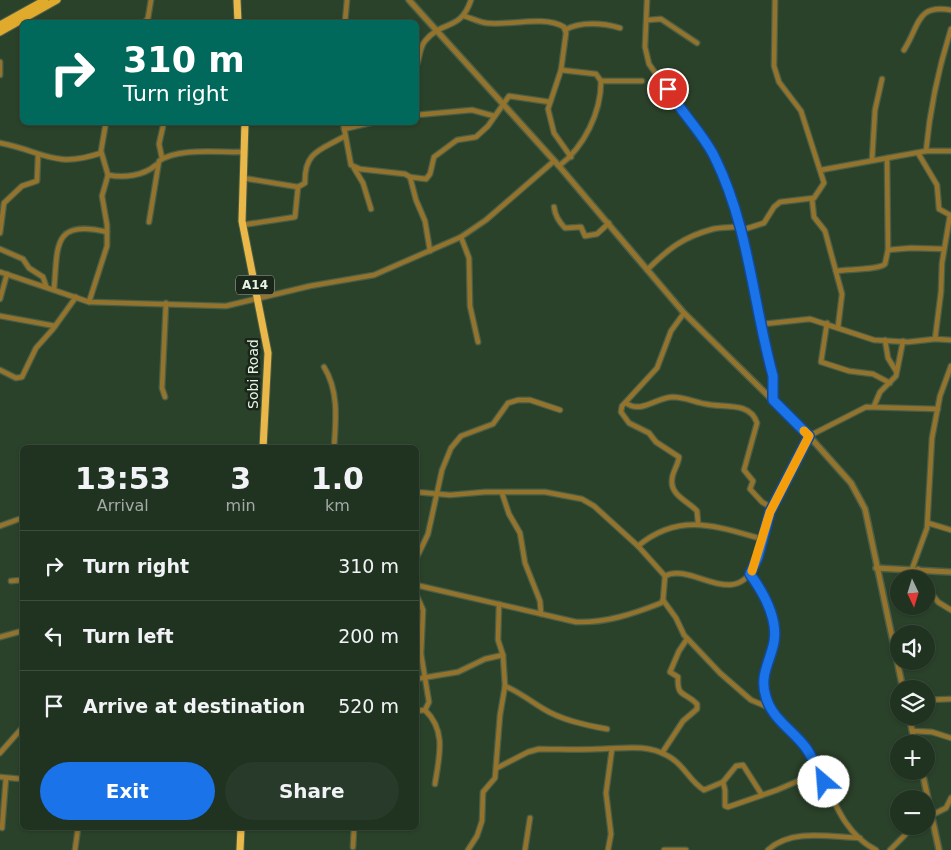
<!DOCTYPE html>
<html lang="en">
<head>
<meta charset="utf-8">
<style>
  :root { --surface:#203220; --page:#283a29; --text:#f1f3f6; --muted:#a2aaa5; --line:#3d4d3e; --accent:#1a73e8 }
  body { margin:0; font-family:"DejaVu Sans",sans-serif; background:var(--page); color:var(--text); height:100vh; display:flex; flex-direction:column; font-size:19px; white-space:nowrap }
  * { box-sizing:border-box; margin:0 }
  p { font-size:16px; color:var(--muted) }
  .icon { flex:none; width:28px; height:28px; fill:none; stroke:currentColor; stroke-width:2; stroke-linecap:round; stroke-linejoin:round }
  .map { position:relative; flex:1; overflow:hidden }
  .details { position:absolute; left:20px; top:445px; width:399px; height:385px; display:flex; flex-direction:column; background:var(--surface); border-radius:8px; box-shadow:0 1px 4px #0004,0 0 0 1px var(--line) }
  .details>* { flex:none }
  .banner { position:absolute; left:20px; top:20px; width:399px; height:105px; border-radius:8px; box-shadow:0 1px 4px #0004,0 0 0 1px var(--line); background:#00695c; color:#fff; overflow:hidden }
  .needle { width:32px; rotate:176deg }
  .controls { position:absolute; left:890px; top:570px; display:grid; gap:10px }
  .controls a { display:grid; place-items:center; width:45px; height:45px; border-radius:50%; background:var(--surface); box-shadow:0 1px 4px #0004,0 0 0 1px var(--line); font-size:25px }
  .pin { position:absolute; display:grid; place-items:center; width:42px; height:42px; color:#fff; margin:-21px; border:2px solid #fff; border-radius:50%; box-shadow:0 1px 5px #0007 }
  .me { position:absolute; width:55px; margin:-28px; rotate:333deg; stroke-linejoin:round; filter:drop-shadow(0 0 4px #0008) }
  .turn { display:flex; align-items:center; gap:18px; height:105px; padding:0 20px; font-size:22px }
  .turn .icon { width:65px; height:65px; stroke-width:2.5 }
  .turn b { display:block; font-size:35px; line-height:42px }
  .eta { display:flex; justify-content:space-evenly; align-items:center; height:85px; text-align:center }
  .eta b { font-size:30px; font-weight:700; line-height:35px }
  .primary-button { display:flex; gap:10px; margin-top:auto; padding:10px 20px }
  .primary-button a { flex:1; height:58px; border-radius:30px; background:var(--accent); color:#fff; font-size:20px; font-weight:700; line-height:58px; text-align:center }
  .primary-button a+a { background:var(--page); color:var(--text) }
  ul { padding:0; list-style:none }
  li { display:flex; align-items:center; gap:15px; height:70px; padding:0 20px; border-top:1px solid var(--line) }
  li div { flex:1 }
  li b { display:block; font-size:19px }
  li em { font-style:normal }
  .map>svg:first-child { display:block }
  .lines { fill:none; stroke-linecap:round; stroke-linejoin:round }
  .minor-casing { stroke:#495e48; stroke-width:7 }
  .tertiary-casing { stroke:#495e48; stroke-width:8 }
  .primary-casing { stroke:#495e48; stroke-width:9 }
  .trunk-casing { stroke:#495e48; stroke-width:9 }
  .minor { stroke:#94732d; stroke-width:4.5 }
  .tertiary { stroke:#94732d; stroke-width:5 }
  .primary { stroke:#e0ab2d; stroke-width:7 }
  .trunk { stroke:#eab848; stroke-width:7 }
  .route-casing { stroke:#114b97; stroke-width:12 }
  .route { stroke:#1a73e8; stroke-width:9 }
  .slow { stroke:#f59e0b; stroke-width:9 }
  .labels { text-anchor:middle; stroke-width:5; stroke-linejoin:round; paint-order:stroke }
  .shield { fill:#1b261b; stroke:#a9b6a8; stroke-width:1 }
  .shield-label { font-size:12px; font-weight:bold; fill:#e6f4e5 }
  .street-label { font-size:14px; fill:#e6f4e5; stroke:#1b261b }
</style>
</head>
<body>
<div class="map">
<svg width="951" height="850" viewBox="0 0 951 850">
  <rect width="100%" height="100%" fill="#2b422a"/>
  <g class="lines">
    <g class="minor-casing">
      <g id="minor">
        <polyline points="647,0 645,47 649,64 715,157 734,204 773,376 773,400"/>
        <path d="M464,16C471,18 479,22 486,23C509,26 543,15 564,27L566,33L561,70L548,109L554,133L571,157"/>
        <polyline points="648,20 661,19 697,43"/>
        <polyline points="145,22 148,18 151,0"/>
        <polyline points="345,22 347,0"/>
        <path d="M565,30C580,21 604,23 620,28"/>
        <path d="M904,50C920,25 916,4 951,10"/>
        <polyline points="0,62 0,75"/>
        <path d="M416,67C420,59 419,48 425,41C443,19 460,32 471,0"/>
        <polyline points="601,81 642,81"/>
        <polyline points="416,115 472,110 494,116"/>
        <polyline points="343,122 351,165 360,169 405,174 410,177 416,200 425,221 430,251"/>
        <polyline points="344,129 374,122"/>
        <path d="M0,143C43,151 54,169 101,153"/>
        <path d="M926,151C930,108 938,70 951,29"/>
        <polyline points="162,158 159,144 164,122"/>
        <polyline points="872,160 875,110 882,79"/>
        <path d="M559,166C584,147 601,113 601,81L596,74L561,70"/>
        <polyline points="354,168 363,183 371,209"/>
        <polyline points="821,170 926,151 951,151"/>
        <path d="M108,175C124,178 143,176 156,165"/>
        <polyline points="410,177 426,179 430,174 434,157 457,140 476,137 488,126 509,96 550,102"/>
        <polyline points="243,178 298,187"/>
        <polyline points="812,199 814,217 825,231 842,294 838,327"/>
        <path d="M554,207C555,215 559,222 565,228L581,227L585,236L597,234L609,223"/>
        <path d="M149,222L159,161C179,147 220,153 245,152"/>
        <path d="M242,225L295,217L298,187L305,183C304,151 321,150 345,136"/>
        <polyline points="742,230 764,223 774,207 780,202 814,198 824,183 801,111 779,82 774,66 775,0"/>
        <polyline points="0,233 4,203 22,186 37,181 38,156"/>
        <polyline points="461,237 469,258 470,306 478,342"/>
        <polyline points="0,249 23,259 29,268 43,277 46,286"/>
        <polyline points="888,250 911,248 944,249"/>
        <path d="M647,270C668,249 683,237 713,229C722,227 731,228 741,226"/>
        <path d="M836,271C847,269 879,270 885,264L888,250L887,158"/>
        <polyline points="0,272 89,302 226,306 310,286 374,275 461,237 486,220 554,161"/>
        <path d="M54,289C58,246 52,219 107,232"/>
        <polyline points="0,299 7,274"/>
        <polyline points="89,302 107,246 107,225 102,196 108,175 101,151 106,122"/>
        <path d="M684,313L671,331L657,368L622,406L621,412L629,423L649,433L656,442L679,457C678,466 672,472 672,480C670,495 689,502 697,511L698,523"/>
        <polyline points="0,316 55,326"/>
        <polyline points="827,323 821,362 849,371 873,374 890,383"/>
        <polyline points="763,324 810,319 874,340 908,342 935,339 941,292 942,263 950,215 939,209 937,185 918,153"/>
        <polyline points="935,339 951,340"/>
        <polyline points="885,340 888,358 896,371"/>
        <path d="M324,367C339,391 336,420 334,448"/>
        <polyline points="0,370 16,378 22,377 36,348 53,329 76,297"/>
        <polyline points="165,397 162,388 166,303"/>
        <path d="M626,403C641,414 655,398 672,397C685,397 694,402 706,404C723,408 750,401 757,423L744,470L753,481L750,489L762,502L772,508"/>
        <polyline points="874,406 880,392 896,376 903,341"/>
        <polyline points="416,492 450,495 485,492 545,492 582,499 594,506 638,546 665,576"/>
        <polyline points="502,493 509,514 520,533 525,563 540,601 541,614"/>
        <polyline points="928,523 951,530"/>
        <polyline points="0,526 22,518"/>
        <path d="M638,546C679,512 716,526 762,539"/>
        <polyline points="416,559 428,534 442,470 451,448 461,436 493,424 508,403 518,400 530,400 560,410"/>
        <polyline points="912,569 927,528 932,438 940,396 951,366"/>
        <polyline points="918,569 920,579"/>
        <path d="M750,575C763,592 780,622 773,645C769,660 761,674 764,690C769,716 791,728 806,748C830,781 836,830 876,850"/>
        <polyline points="11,581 22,580"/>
        <path d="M416,585L576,622C606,623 633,614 661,603L663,600L665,576C692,562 732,609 754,567L770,512L809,436L866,407L938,409"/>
        <polyline points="926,586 938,602 951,610"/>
        <polyline points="416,594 423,610 421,654 429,702 425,710 416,711"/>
        <polyline points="663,600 676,618 684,635 720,673 751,700 770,708"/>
        <polyline points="0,637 22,631"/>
        <polyline points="416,679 458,672 485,659 503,655"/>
        <path d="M505,686C519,692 529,700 542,708C561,720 585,725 607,729"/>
        <polyline points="926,700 951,699"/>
        <path d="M425,710C447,731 439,757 435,784"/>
        <polyline points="913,731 932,732 951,738"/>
        <polyline points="0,753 22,728"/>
        <path d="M662,753L683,721L697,709V704C684,691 677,698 678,677L670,672L679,651L687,639"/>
        <path d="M497,768L528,752L539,749C559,749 578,750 597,749C622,749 645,743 668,756C684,764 689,781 704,790L723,782L736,766L743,765L762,795"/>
        <polyline points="0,777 22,779"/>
        <polyline points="723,782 725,790 725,806 728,807 777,790 819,772"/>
        <polyline points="926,818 946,808 951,798"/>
        <polyline points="2,828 6,778"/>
        <polyline points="353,847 354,828"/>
        <polyline points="75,850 78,828"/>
        <polyline points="468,850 477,836 482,821 483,792 495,778 500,715 505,686 503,655 498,640 499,604"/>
        <polyline points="525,850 530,818"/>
        <polyline points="608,850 611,834 606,793 612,749"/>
        <polyline points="664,850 686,850"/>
        <path d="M768,850C791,828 831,837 860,838"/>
        <polyline points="890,850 914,826"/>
      </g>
    </g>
    <g class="tertiary-casing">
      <g id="tertiary">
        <polyline points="409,0 559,166 684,313 809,436 851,483 865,509 903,689"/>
        <polyline points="876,568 951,572"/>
        <polyline points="909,716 915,744"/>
        <polyline points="922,771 939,850"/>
      </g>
    </g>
    <g class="primary-casing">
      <g id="primary">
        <polyline points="0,25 45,0"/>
        <polyline points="0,32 57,0"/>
      </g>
    </g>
    <g class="trunk-casing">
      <g id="trunk">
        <polyline points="237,0 238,22"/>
        <polyline points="245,122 242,221 268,353 263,448"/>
        <polyline points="240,850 241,828"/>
      </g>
    </g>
    <use href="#minor" class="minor"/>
    <use href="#tertiary" class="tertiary"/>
    <use href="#primary" class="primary"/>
    <use href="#trunk" class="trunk"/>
  </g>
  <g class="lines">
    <g class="route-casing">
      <path id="route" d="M668,89C681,113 703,133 715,158C749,227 753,304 773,376V400L809,436L770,512L758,557L750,574C763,592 778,619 774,642C770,662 759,676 766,697C772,719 793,730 806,748C813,758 818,770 824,782"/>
    </g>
    <use href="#route" class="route"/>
    <polyline class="slow" points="752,571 770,512 809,436 804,431"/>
  </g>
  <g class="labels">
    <rect class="shield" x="236" y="275.5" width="38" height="19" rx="4"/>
    <g class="shield-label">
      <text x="255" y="289">A14</text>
    </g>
    <g class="street-label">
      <text transform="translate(253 374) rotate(-90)" y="5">Sobi Road</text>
    </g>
  </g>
</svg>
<div class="controls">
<a><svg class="needle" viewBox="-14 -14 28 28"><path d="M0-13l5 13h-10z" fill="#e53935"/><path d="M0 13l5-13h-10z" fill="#a2aaa5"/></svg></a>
<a><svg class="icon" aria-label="sound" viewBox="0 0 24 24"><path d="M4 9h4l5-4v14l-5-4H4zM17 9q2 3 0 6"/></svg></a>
<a><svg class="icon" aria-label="layers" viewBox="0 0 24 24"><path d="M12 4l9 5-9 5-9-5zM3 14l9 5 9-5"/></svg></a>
<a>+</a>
<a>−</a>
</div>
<div class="pin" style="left:668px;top:89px;background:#d93025"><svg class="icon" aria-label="arrive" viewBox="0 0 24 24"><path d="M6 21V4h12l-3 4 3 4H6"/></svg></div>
<svg class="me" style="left:824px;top:782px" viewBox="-20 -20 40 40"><circle r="19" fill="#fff"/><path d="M0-13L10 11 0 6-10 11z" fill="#1a73e8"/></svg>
<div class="banner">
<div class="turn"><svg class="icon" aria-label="right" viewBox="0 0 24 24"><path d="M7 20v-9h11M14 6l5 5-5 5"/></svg><div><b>310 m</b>Turn right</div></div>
</div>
<section class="details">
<div class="eta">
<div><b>13:53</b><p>Arrival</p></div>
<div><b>3</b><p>min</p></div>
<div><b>1.0</b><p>km</p></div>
</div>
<ul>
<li><svg class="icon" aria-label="right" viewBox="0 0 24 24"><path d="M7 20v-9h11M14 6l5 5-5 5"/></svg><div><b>Turn right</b></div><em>310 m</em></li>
<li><svg class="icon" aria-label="left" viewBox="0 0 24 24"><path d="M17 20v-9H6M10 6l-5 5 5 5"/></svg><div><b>Turn left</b></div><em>200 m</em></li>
<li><svg class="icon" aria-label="arrive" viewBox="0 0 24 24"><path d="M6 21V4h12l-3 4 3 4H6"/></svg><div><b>Arrive at destination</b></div><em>520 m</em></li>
</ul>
<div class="primary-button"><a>Exit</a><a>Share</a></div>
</section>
</div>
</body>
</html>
